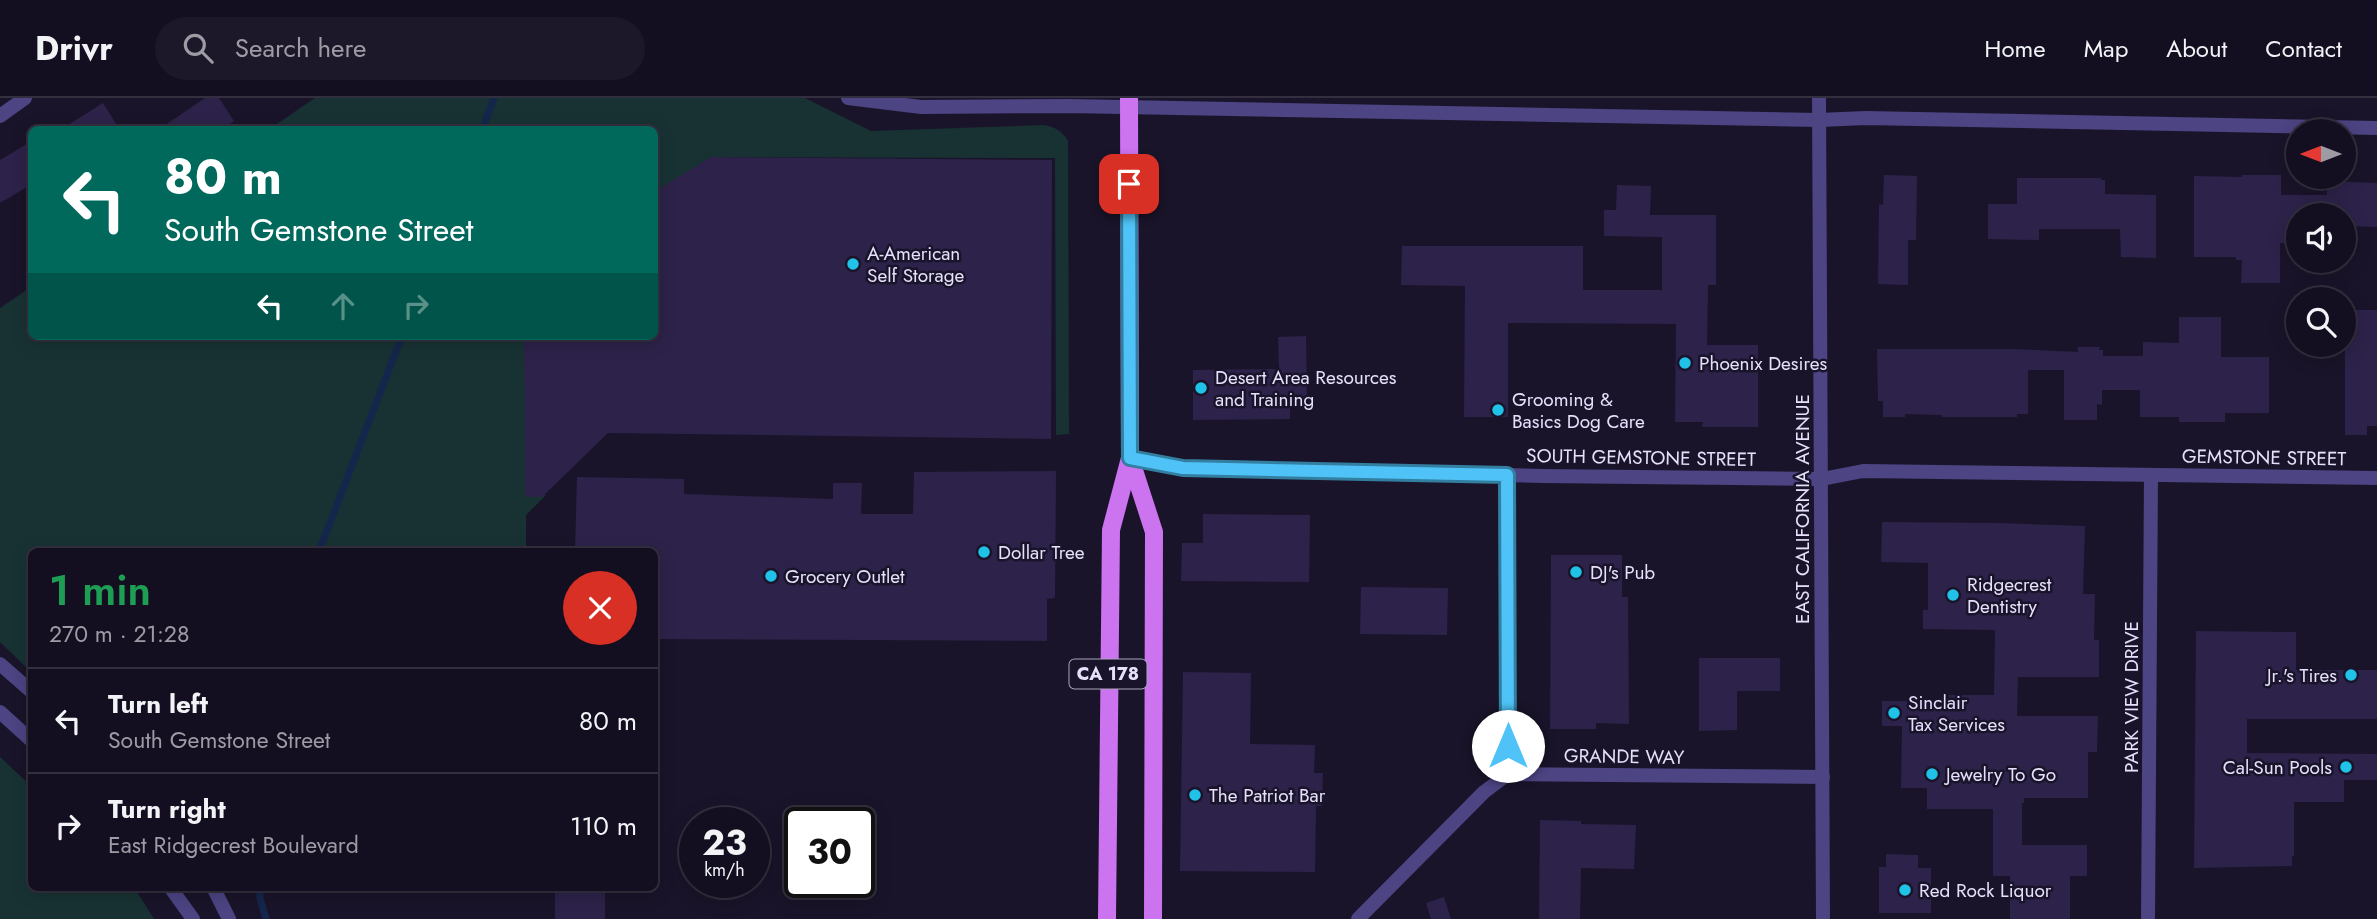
<!DOCTYPE html>
<html lang="en">
<head>
<meta charset="utf-8">
<style>
  :root { --surface:#140f20; --page:#1d1829; --text:#f1f3f6; --muted:#9d9ca5; --line:#332f3e }
  body { margin:0; font-family:Jost,sans-serif; background:var(--page); color:var(--text); height:100vh; display:flex; flex-direction:column; font-size:26px; white-space:nowrap }
  * { box-sizing:border-box; margin:0 }
  p { font-size:23px; color:var(--muted) }
  .icon { flex:none; width:38px; height:38px; fill:none; stroke:currentColor; stroke-width:2; stroke-linecap:round; stroke-linejoin:round }
  .map { position:relative; flex:1; overflow:hidden }
  .side { position:absolute; left:28px; top:450px; width:630px; height:343px; display:flex; flex-direction:column; background:var(--surface); border-radius:10px; box-shadow:0 4px 18px #0003,0 0 0 2px var(--line) }
  .side>* { flex:none }
  .guide { position:absolute; left:28px; top:28px; width:630px; height:214px; border-radius:10px; box-shadow:0 4px 18px #0003,0 0 0 2px var(--line); background:#00695c; color:#fff; overflow:hidden }
  .needle { width:46px; rotate:270deg }
  .fabs { position:absolute; left:2286px; top:21px; display:grid; gap:14px }
  .fabs a { display:grid; place-items:center; width:70px; height:70px; border-radius:50%; background:var(--surface); box-shadow:0 4px 18px #0003,0 0 0 2px var(--line); font-size:35px }
  .speed { position:absolute; left:679px; top:709px; display:flex; gap:14px; font-size:35px; font-weight:700; text-align:center }
  .speed>* { display:grid; place-content:center; width:91px; height:91px; border-radius:50%; background:var(--surface); box-shadow:0 4px 18px #0003,0 0 0 2px var(--line); line-height:1 }
  .speed small { font-size:18px; font-weight:400 }
  .speed .limit { border:4px solid #111; border-radius:10px; background:#fff; color:#111 }
  .pin { position:absolute; display:grid; place-items:center; width:60px; height:60px; color:#fff; margin:-30px; border-radius:14px; box-shadow:0 4px 10px #0006 }
  .me { position:absolute; width:77px; margin:-38px; rotate:0deg; stroke-linejoin:round; filter:drop-shadow(0 0 5px #0008) }
  .turn { display:flex; align-items:center; gap:24px; height:147px; padding:0 21px; font-size:32px }
  .turn .icon { width:91px; height:91px; stroke-width:2.5 }
  .turn b { display:block; font-size:49px; line-height:60px }
  .lanes { display:flex; align-items:center; height:66px; padding:0 21px; background:#0003; justify-content:center; gap:35px; direction:ltr }
  .lanes .off { opacity:.35 }
  .round { display:grid; place-items:center; flex:none; width:74px; height:74px; border-radius:37px; background:var(--page) }
  .head { display:flex; align-items:center; justify-content:space-between; height:119px; padding:0 21px }
  h1 { font-size:42px; font-weight:600; line-height:52px; color:#1e9e55 }
  ul { padding:0; list-style:none }
  li { display:flex; align-items:center; gap:21px; height:105px; padding:0 21px; border-top:2px solid var(--line) }
  li div { flex:1 }
  li b { display:block; font-size:26px }
  li em { font-style:normal }
  header { display:flex; align-items:center; gap:42px; box-sizing:border-box; height:98px; padding:0 35px; background:var(--surface); border-bottom:2px solid var(--line) }
  header strong { font-size:33px }
  nav { display:flex; gap:38px; margin-inline-start:auto; font-size:24px }
  .search { width:490px; height:63px; background:var(--page); display:flex; align-items:center; gap:18px; box-sizing:border-box; padding:0 24px; border-radius:38px; color:var(--muted); font-size:26px }
  .map>svg:first-child { display:block }
  .green { fill:#183233 }
  .lines { fill:none; stroke-linecap:round; stroke-linejoin:round }
  .stream { stroke:#15264c; stroke-width:7 }
  .building { fill:#2d2249 }
  .minor { stroke:#4c4483; stroke-width:14 }
  .tertiary { stroke:#4c4483; stroke-width:14 }
  .primary { stroke:#cc73f0; stroke-width:18 }
  .route-casing { stroke:#337fa1; stroke-width:18 }
  .route { stroke:#4fc3f7; stroke-width:12 }
  .poi-dot { fill:#21c2e7; stroke:#1a142a; stroke-width:2.5 }
  .labels { text-anchor:middle; stroke-width:5; stroke-linejoin:round; paint-order:stroke }
  .shield { fill:#1a142a; stroke:#a8a3bd; stroke-width:2 }
  .shield-label { font-size:18px; font-weight:bold; fill:#e5e0fc }
  .poi-label { font-size:19px; fill:#e5e0fc; stroke:#1a142a; text-anchor:start }
  .street-label { font-size:19px; fill:#e5e0fc; stroke:#1a142a }
</style>
</head>
<body>
<header>
<strong>Drivr</strong>
<div class="search"><svg class="icon" aria-label="search" viewBox="0 0 24 24"><circle cx="10" cy="10" r="6"/><path d="M15 15l6 6"/></svg>Search here</div>
<nav><a>Home</a><a>Map</a><a>About</a><a>Contact</a></nav>
</header>
<div class="map">
<svg width="2377" height="821" viewBox="0 0 2377 821">
  <rect width="100%" height="100%" fill="#1a142a"/>
  <g class="green">
    <path d="M315,0H805L871,33L1044,27C1055,29 1062,33 1068,43L1069,336L1056,337L1055,60L711,59L655,97L654,32H268Z"/>
    <polygon points="31,189 32,238 526,238 526,397 546,397 526,417 526,453 32,453 31,574 0,544 0,210"/>
    <polygon points="0,659 31,688 32,789 134,789 154,821 0,821"/>
  </g>
  <g class="lines">
    <g class="stream">
      <polyline points="482,32 494,0"/>
      <polyline points="319,453 402,238"/>
      <polyline points="260,789 260,800 266,821"/>
    </g>
  </g>
  <g class="building">
    <polygon points="205,0 219,0 234,23 221,32 158,32"/>
    <polygon points="103,5 120,32 60,32"/>
    <polygon points="32,43 32,86 0,105 0,62"/>
    <polygon points="711,59 1052,62 1051,341 608,335 542,399 525,399 524,238 654,238 654,94"/>
    <polygon points="1884,77 1917,78 1916,142 1908,142 1908,187 1878,186 1879,106 1883,107"/>
    <polygon points="2242,77 2281,77 2281,97 2327,97 2327,83 2377,85 2377,129 2343,128 2343,117 2298,117 2298,146 2280,145 2280,185 2241,185 2242,162 2236,162 2236,159 2194,159 2194,78 2242,79"/>
    <polygon points="2017,80 2101,80 2101,82 2105,82 2105,96 2156,97 2156,160 2121,159 2120,131 2039,131 2039,142 1988,141 1988,106 2017,106"/>
    <polygon points="1617,87 1651,88 1650,117 1716,117 1716,187 1708,187 1707,247 1758,247 1758,329 1702,329 1703,324 1675,324 1676,226 1508,225 1508,319 1464,319 1465,188 1401,187 1402,148 1583,148 1583,192 1662,192 1662,139 1604,138 1604,112 1616,112"/>
    <polygon points="2346,212 2377,212 2377,328 2367,328 2367,337 2345,337 2345,253 2343,253 2343,219 2345,219"/>
    <polygon points="2179,219 2221,219 2221,259 2269,259 2269,315 2225,315 2225,324 2179,324 2179,319 2140,319 2140,292 2102,292 2102,307 2097,306 2097,322 2064,322 2064,272 2028,272 2028,316 2017,316 2017,319 1942,319 1942,317 1905,316 1905,319 1883,319 1883,303 1878,303 1877,251 2015,251 2078,254 2078,249 2100,249 2099,252 2103,252 2103,258 2143,258 2143,244 2179,245"/>
    <polygon points="1306,238 1307,300 1290,300 1290,321 1193,322 1193,272 1279,271 1278,239"/>
    <polygon points="1056,373 1055,500 1047,501 1047,543 654,541 654,453 575,453 577,379 684,381 684,396 833,401 833,385 862,385 861,416 913,416 914,374"/>
    <polygon points="1203,416 1310,417 1309,484 1181,483 1182,445 1203,445"/>
    <polygon points="1882,424 1997,425 2085,428 2083,496 2095,496 2094,542 2099,542 2099,579 2018,579 2017,618 2098,618 2097,654 2088,654 2088,700 2024,700 2024,705 2022,705 2022,747 2087,747 2087,778 2070,778 2070,821 2010,821 2010,778 1993,778 1993,711 1927,711 1927,690 1901,690 1902,628 1882,628 1882,603 1907,603 1907,611 1949,612 1949,597 1994,597 1995,532 1923,531 1923,512 1928,512 1928,465 1881,464"/>
    <polygon points="1551,457 1622,457 1622,499 1628,499 1629,626 1596,625 1596,631 1550,631"/>
    <polygon points="1361,489 1448,490 1447,537 1360,536"/>
    <polygon points="2196,533 2296,534 2296,572 2377,572 2377,621 2247,621 2247,655 2377,656 2377,682 2344,682 2344,704 2294,704 2294,758 2292,758 2292,768 2194,770"/>
    <polygon points="1699,560 1780,560 1780,593 1737,593 1737,632 1699,633"/>
    <polygon points="1183,574 1251,575 1250,646 1315,647 1314,675 1323,675 1322,708 1316,708 1315,774 1180,773"/>
    <polygon points="1540,722 1581,723 1581,726 1636,727 1634,771 1581,770 1580,821 1539,821"/>
    <polygon points="1886,756 1918,757 1918,770 1931,770 1931,815 1879,815 1879,769 1886,769"/>
    <rect x="555" y="789" width="50" height="32"/>
    <polygon points="1444,799 1451,821 1431,821 1426,805"/>
  </g>
  <g class="lines">
    <g class="minor">
      <polyline points="848,0 921,9 1068,8 1819,22 1866,20 2377,30"/>
      <polyline points="0,18 25,0"/>
      <polyline points="1130,360 1183,370 1543,378 1822,381 1863,373 2377,380"/>
      <polyline points="1507,377 1508,676"/>
      <polyline points="1358,821 1484,694 1508,676 1823,679"/>
      <polyline points="2148,821 2151,377"/>
    </g>
    <g class="tertiary">
      <polyline points="1819,0 1823,821"/>
      <polyline points="0,566 32,594"/>
      <polyline points="0,614 32,643"/>
      <polyline points="170,789 193,821"/>
      <polyline points="213,789 229,821"/>
    </g>
    <g class="primary">
      <polyline points="1130,360 1154,434 1153,821"/>
      <polyline points="1107,821 1111,432 1130,360 1129,0"/>
    </g>
  </g>
  <g class="lines">
    <g class="route-casing">
      <polyline id="route" points="1129,86 1130,360 1183,370 1507,377 1508,648"/>
    </g>
    <use href="#route" class="route"/>
  </g>
  <g class="poi-dot">
    <circle cx="853" cy="166" r="7"/>
    <circle cx="1685" cy="265" r="7"/>
    <circle cx="1201" cy="290" r="7"/>
    <circle cx="1498" cy="312" r="7"/>
    <circle cx="984" cy="454" r="7"/>
    <circle cx="1576" cy="474" r="7"/>
    <circle cx="771" cy="478" r="7"/>
    <circle cx="1953" cy="497" r="7"/>
    <circle cx="2351" cy="577" r="7"/>
    <circle cx="1894" cy="615" r="7"/>
    <circle cx="2346" cy="669" r="7"/>
    <circle cx="1932" cy="676" r="7"/>
    <circle cx="1195" cy="697" r="7"/>
    <circle cx="1905" cy="792" r="7"/>
  </g>
  <g class="labels">
    <rect class="shield" x="1069.5" y="561.5" width="77" height="29" rx="5"/>
    <g class="shield-label">
      <text x="1108" y="582">CA 178</text>
    </g>
    <g class="poi-label">
      <text x="867" y="162">A-American<tspan x="867" dy="22">Self Storage</tspan></text>
      <text x="1699" y="272">Phoenix Desires</text>
      <text x="1215" y="286">Desert Area Resources<tspan x="1215" dy="22">and Training</tspan></text>
      <text x="1512" y="308">Grooming &amp;<tspan x="1512" dy="22">Basics Dog Care</tspan></text>
      <text x="998" y="461">Dollar Tree</text>
      <text x="1590" y="481">DJ's Pub</text>
      <text x="785" y="485">Grocery Outlet</text>
      <text x="1967" y="493">Ridgecrest<tspan x="1967" dy="22">Dentistry</tspan></text>
      <text x="2337" y="584" text-anchor="end">Jr.'s Tires</text>
      <text x="1908" y="611">Sinclair<tspan x="1908" dy="22">Tax Services</tspan></text>
      <text x="2332" y="676" text-anchor="end">Cal-Sun Pools</text>
      <text x="1946" y="683">Jewelry To Go</text>
      <text x="1209" y="704">The Patriot Bar</text>
      <text x="1919" y="799">Red Rock Liquor</text>
    </g>
    <g class="street-label">
      <text transform="translate(1641 359) rotate(1)" y="7">SOUTH GEMSTONE STREET</text>
      <text transform="translate(2264 359) rotate(1)" y="7">GEMSTONE STREET</text>
      <text transform="translate(1802 411) rotate(-90)" y="7">EAST CALIFORNIA AVENUE</text>
      <text transform="translate(2131 599) rotate(-90)" y="7">PARK VIEW DRIVE</text>
      <text transform="translate(1624 658) rotate(1)" y="7">GRANDE WAY</text>
    </g>
  </g>
</svg>
<div class="fabs">
<a><svg class="needle" viewBox="-14 -14 28 28"><path d="M0-13l5 13h-10z" fill="#e53935"/><path d="M0 13l5-13h-10z" fill="#9d9ca5"/></svg></a>
<a><svg class="icon" aria-label="sound" viewBox="0 0 24 24"><path d="M4 9h4l5-4v14l-5-4H4zM17 9q2 3 0 6"/></svg></a>
<a><svg class="icon" aria-label="search" viewBox="0 0 24 24"><circle cx="10" cy="10" r="6"/><path d="M15 15l6 6"/></svg></a>
</div>
<div class="speed"><div>23<small>km/h</small></div><div class="limit">30</div></div>
<div class="pin" style="left:1129px;top:86px;background:#d93025"><svg class="icon" aria-label="arrive" viewBox="0 0 24 24"><path d="M6 21V4h12l-3 4 3 4H6"/></svg></div>
<svg class="me" style="left:1508px;top:648px" viewBox="-20 -20 40 40"><circle r="19" fill="#fff"/><path d="M0-13L10 11 0 6-10 11z" fill="#4fc3f7"/></svg>
<div class="guide">
<div class="turn"><svg class="icon" aria-label="left" viewBox="0 0 24 24"><path d="M17 20v-9H6M10 6l-5 5 5 5"/></svg><div><b>80 m</b>South Gemstone Street</div></div>
<div class="lanes"><svg class="icon" aria-label="left" viewBox="0 0 24 24"><path d="M17 20v-9H6M10 6l-5 5 5 5"/></svg><svg class="icon off" aria-label="ahead" viewBox="0 0 24 24"><path d="M12 20V5M6 11l6-6 6 6"/></svg><svg class="icon off" aria-label="right" viewBox="0 0 24 24"><path d="M7 20v-9h11M14 6l5 5-5 5"/></svg></div>
</div>
<section class="side">
<div class="head"><div><h1>1 min</h1><p>270 m · 21:28</p></div><a class="round" style="background:#d93025;color:#fff"><svg class="icon" aria-label="close" viewBox="0 0 24 24"><path d="M6 6l12 12M18 6L6 18"/></svg></a></div>
<ul>
<li><svg class="icon" aria-label="left" viewBox="0 0 24 24"><path d="M17 20v-9H6M10 6l-5 5 5 5"/></svg><div><b>Turn left</b><p>South Gemstone Street</p></div><em>80 m</em></li>
<li><svg class="icon" aria-label="right" viewBox="0 0 24 24"><path d="M7 20v-9h11M14 6l5 5-5 5"/></svg><div><b>Turn right</b><p>East Ridgecrest Boulevard</p></div><em>110 m</em></li>
</ul>
</section>
</div>
</body>
</html>
